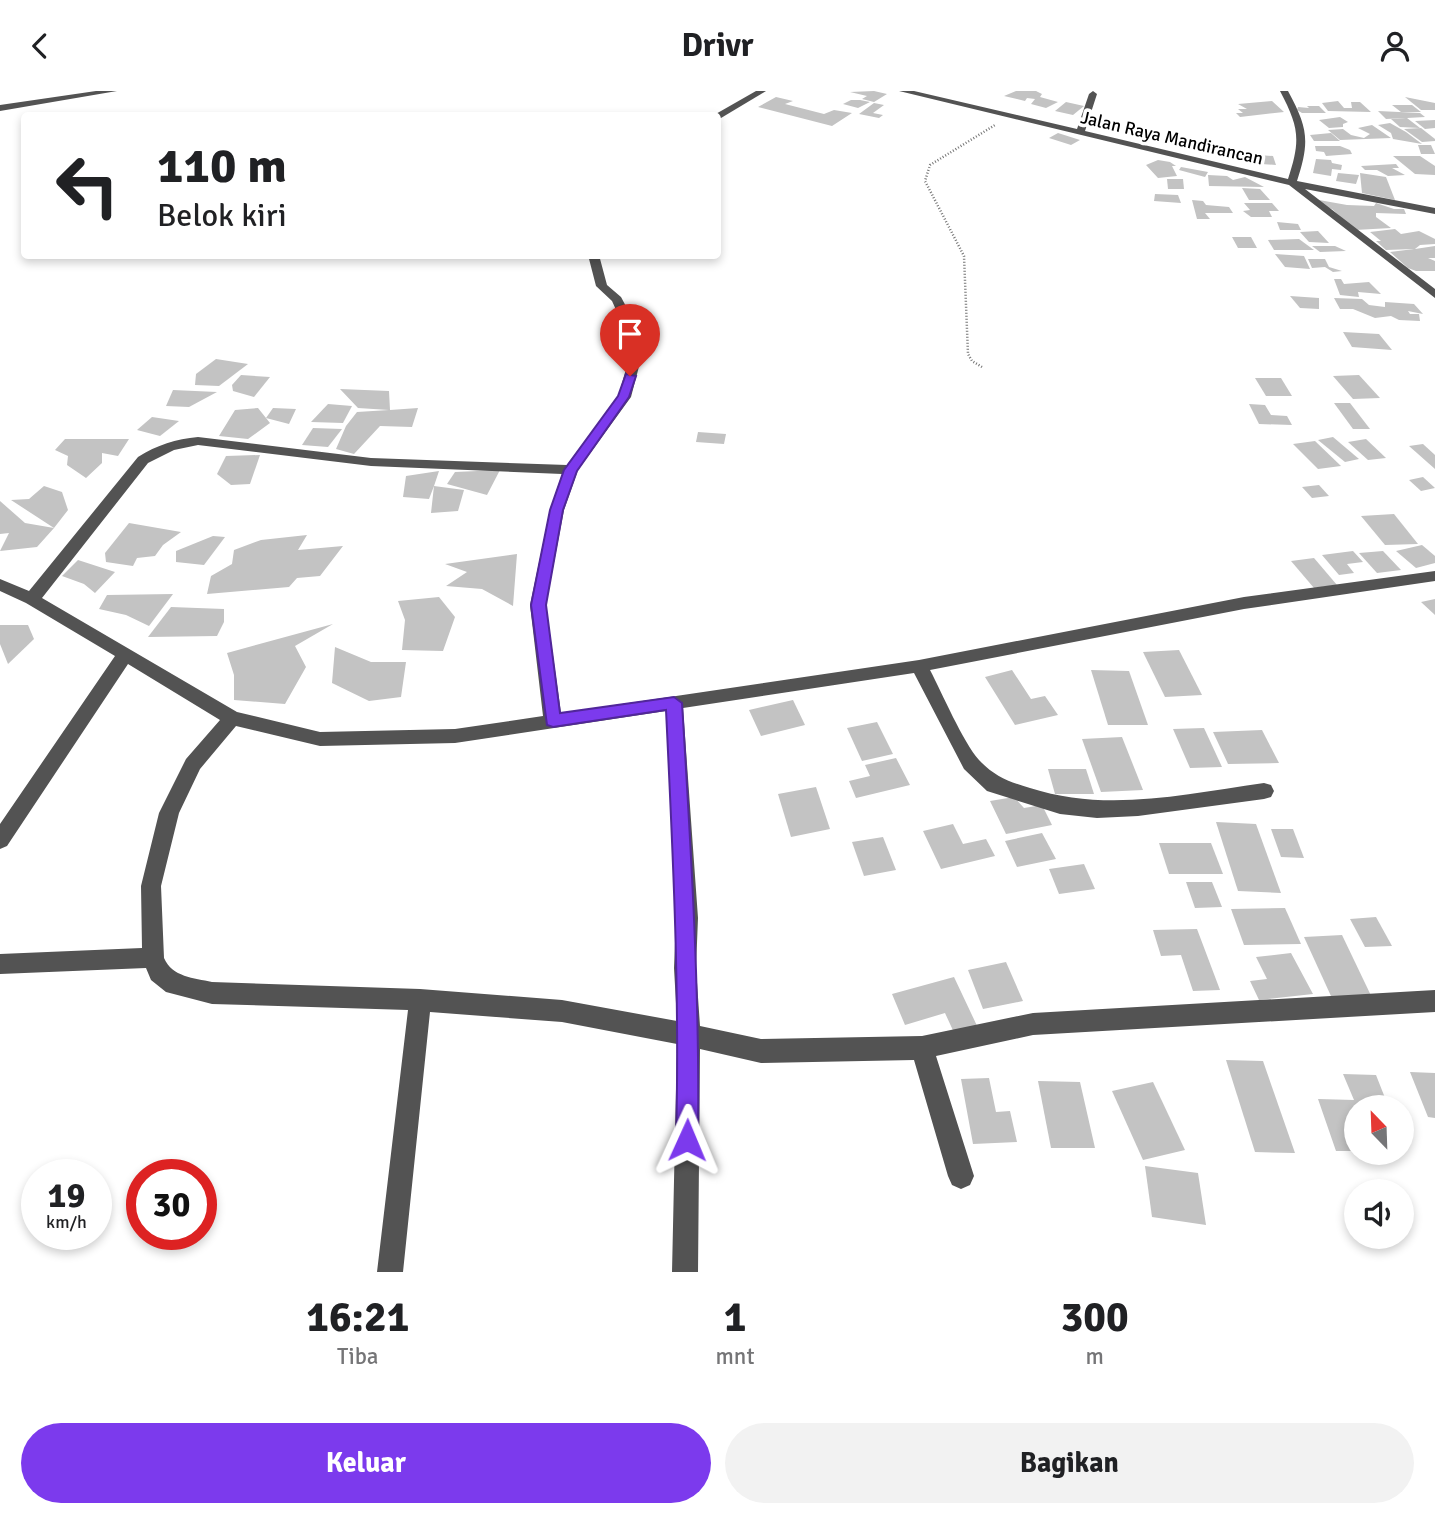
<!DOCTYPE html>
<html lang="id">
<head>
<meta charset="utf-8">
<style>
  :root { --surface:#fff; --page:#f2f2f2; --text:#202124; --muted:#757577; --accent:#7c3aed }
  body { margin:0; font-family:Signika,sans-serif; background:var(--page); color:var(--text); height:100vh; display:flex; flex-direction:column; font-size:26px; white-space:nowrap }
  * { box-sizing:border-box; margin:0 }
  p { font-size:23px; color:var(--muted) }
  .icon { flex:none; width:38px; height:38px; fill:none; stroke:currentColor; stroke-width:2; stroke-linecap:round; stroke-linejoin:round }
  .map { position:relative; height:1181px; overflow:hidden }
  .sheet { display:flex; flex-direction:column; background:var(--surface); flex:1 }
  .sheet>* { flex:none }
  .hud { position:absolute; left:21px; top:21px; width:700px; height:147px; border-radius:7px; box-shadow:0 4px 10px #0003; background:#fff; color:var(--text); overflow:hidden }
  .needle { width:46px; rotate:337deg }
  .buttons { position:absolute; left:1344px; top:1004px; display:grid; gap:14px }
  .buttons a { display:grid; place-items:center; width:70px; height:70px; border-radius:50%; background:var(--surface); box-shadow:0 4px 10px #0003; font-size:35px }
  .speed { position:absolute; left:21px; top:1068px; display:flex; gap:14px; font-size:35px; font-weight:700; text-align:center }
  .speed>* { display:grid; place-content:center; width:91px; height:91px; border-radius:50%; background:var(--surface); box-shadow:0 4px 10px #0003; line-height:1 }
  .speed small { font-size:18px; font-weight:400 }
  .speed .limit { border:10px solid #d22; background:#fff; color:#111 }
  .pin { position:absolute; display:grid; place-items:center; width:60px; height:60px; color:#fff; margin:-72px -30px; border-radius:50% 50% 50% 0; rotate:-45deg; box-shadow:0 0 7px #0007 }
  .pin .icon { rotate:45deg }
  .me { position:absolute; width:77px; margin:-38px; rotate:1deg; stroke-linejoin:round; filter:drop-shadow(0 0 5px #0008) }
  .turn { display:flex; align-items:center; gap:24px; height:147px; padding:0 21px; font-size:32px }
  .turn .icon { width:91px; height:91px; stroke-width:2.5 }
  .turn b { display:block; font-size:49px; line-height:60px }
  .eta { display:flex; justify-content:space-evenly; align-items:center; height:119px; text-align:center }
  .eta b { font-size:42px; font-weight:700; line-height:49px }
  .button { display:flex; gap:14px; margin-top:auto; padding:14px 21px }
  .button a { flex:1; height:80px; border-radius:42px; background:var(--accent); color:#fff; font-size:28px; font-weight:700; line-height:80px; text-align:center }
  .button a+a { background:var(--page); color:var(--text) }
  header { display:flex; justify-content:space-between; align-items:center; height:91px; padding:0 21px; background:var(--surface); font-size:32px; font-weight:700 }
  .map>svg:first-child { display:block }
  .building { fill:#c3c3c3 }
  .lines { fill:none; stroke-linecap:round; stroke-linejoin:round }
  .path { stroke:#757575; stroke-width:2.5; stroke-dasharray:1 2; stroke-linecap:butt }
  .minor { fill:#535353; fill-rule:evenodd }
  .route { fill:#7c3aed; stroke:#51269a; stroke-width:2 }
  .labels { text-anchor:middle; stroke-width:7; stroke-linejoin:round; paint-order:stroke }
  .far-street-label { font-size:18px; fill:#000; stroke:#fff }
</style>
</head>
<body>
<header><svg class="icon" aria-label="back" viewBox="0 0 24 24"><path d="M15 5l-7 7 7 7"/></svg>Drivr<svg class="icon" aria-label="person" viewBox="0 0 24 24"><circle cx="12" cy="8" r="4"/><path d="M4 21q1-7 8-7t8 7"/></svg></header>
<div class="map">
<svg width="1435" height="1181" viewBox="0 0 1435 1181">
  <rect width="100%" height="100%" fill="#fff"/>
  <g class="building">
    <polygon points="874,0 887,3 874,11 862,8 867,5 850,1"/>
    <polygon points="1016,0 1036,0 1042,3 1040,6 1058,11 1046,17 1031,13 1035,8 1027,7 1025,10 1004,5"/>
    <polygon points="776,6 793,10 785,13 824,23 834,19 852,22 832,35 758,16"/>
    <polygon points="1405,6 1435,12 1435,19 1421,19"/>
    <polygon points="851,9 860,9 870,11 858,17 843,13"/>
    <polygon points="1272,10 1284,21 1240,26 1236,22 1243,22 1238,18 1247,18 1238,13"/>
    <polygon points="1338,10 1344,17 1352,17 1351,11 1360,11 1371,21 1328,20 1322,12"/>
    <polygon points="1066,11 1084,15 1073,24 1055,20"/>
    <polygon points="874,12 884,14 873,22 883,24 879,27 859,23"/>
    <polygon points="1392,14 1412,14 1421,21 1401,21"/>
    <polygon points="1307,15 1319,15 1326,22 1302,22 1297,19 1298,16 1309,17"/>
    <polygon points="1378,20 1420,22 1425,26 1407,27 1420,37 1400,36 1391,28 1406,27 1386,28"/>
    <polygon points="1340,26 1348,31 1343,33 1343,36 1329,37 1319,29"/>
    <polygon points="1435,29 1435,37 1425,38 1415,30"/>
    <polygon points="1092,32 1114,35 1111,41 1089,37"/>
    <polygon points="1390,32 1406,41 1422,53 1393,48 1391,42 1378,34"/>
    <polygon points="1372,34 1391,47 1340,49 1328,39 1343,38 1351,44 1364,47 1370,43 1358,37"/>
    <polygon points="1421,37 1435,48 1435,50 1422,51 1404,38"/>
    <polygon points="1058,42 1080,49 1071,54 1049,47"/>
    <polygon points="1331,42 1340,50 1314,50 1310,44"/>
    <polygon points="1418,54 1431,54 1435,63 1421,63"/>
    <polygon points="1315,55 1340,55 1350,59 1352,63 1326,65 1324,61 1316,60"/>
    <polygon points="1215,57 1242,62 1236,70 1205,64"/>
    <polygon points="1257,64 1273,65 1276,74 1261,73"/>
    <polygon points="1393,65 1420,65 1435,75 1435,84 1415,83"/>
    <polygon points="1316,68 1331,69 1332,72 1342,74 1341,79 1332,78 1331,85 1313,82"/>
    <polygon points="1158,69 1170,71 1176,75 1172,75 1177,85 1158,87 1146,74"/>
    <polygon points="1396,73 1399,77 1392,77 1405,84 1388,85 1377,79 1365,79 1361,75"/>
    <polygon points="1181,76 1208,81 1205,86 1179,79"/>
    <polygon points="1338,82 1359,84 1356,93 1336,90"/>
    <polygon points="1360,82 1386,86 1395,109 1362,102"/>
    <polygon points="1208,84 1227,85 1233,89 1245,86 1264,96 1209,95"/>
    <polygon points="1167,88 1183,88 1184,98 1168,98"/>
    <polygon points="1242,97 1260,98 1270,109 1249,109"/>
    <polygon points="1155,103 1178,104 1181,112 1154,110"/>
    <polygon points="1192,109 1203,110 1206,114 1229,116 1233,122 1205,122 1210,128 1197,128"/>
    <polygon points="1319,109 1347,114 1374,115 1376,112 1394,118 1404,118 1406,123 1376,122 1376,126 1391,137 1355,139 1332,118 1323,116"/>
    <polygon points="1244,112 1272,112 1279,120 1269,120 1272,126 1251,126 1243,120 1250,119"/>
    <polygon points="1277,131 1298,133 1301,139 1280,139"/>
    <polygon points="1395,138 1401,143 1419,140 1435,148 1435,153 1420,154 1415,158 1435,155 1435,167 1428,167 1435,170 1435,180 1416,180 1408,177 1390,161 1414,158 1386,159 1376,150 1381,150 1370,141"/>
    <polygon points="1318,140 1329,152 1309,151 1300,141"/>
    <polygon points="1232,146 1251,146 1257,157 1238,157"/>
    <polygon points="1299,148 1314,159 1274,159 1268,149"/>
    <polygon points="1312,155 1335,155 1346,160 1320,161"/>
    <polygon points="1275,163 1304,165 1310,178 1285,176"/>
    <polygon points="1308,168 1325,168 1329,176 1342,180 1333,181 1325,176 1312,177"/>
    <polygon points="1334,188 1341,188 1344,193 1369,191 1381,203 1358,201 1359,206 1340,204"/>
    <polygon points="1290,205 1319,207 1319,218 1300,217"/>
    <polygon points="1334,207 1362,208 1369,214 1385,216 1385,211 1414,213 1423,223 1408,220 1410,223 1419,223 1420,230 1399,229 1391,225 1375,227 1353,218 1340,218"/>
    <polygon points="1343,241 1379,243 1392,259 1352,256"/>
    <polygon points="216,268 248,273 219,295 195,294 196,283"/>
    <polygon points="241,284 270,286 254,306 233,300 232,294"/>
    <polygon points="1359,284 1380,307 1353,308 1333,285"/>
    <polygon points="1255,287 1281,287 1292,305 1266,305"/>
    <polygon points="340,298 389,300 390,319 418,317 412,336 380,335 354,363 336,358 346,335 357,321 389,319 358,317"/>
    <polygon points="173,299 217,301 189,316 166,315"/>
    <polygon points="1334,312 1350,312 1370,338 1353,338"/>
    <polygon points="328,313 352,315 343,332 311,331"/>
    <polygon points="1249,313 1265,314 1271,324 1287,325 1292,334 1259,333"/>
    <polygon points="258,317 266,327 273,317 296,318 289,333 266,327 270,332 248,348 219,345 235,319"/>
    <polygon points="152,326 179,330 160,345 137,339"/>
    <polygon points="313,337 342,338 328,356 302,354"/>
    <polygon points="698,341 726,343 724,353 696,351"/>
    <polygon points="1333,346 1359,368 1345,371 1318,349"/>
    <polygon points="65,348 129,348 118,365 102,362 102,372 86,387 67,374 68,365 55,359"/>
    <polygon points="1366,348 1386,367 1368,369 1348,351"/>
    <polygon points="1315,350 1341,375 1318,378 1293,353"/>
    <polygon points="1423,353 1435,364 1435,378 1409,355"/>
    <polygon points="260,364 250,393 231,394 217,383 226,365"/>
    <polygon points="500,379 487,404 447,393 455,381"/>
    <polygon points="439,380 434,395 464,399 458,420 431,422 434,395 429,408 403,406 406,385"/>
    <polygon points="1423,386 1435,397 1421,400 1409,389"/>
    <polygon points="1319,394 1329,405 1312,407 1302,396"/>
    <polygon points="44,395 62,401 68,419 54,437 11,409 29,408"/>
    <polygon points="0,410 25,432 54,437 37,456 0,460 9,442 0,443"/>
    <polygon points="1394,423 1418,453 1385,454 1361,425"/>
    <polygon points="129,432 181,441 163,454 155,465 137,467 133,475 106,471 105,462"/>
    <polygon points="307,444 298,459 343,455 320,485 297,487 289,496 207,503 211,485 232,473 234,459 261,449"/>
    <polygon points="213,445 225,446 204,474 176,471 176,460"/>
    <polygon points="1422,454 1435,465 1435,472 1416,477 1396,460"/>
    <polygon points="1353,460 1363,471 1347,473 1354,482 1339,484 1322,464"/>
    <polygon points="1383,460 1401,479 1377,482 1359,462"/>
    <polygon points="517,463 513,515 482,498 446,495 467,481 445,473"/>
    <polygon points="1314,467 1337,494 1314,497 1291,470"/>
    <polygon points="78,469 115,481 95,502 84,493 62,485"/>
    <polygon points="173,503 149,535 126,524 99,518 107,504"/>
    <polygon points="439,506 455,526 443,560 402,559 405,529 398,510"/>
    <polygon points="1435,508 1435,524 1421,511"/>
    <polygon points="171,516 224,518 224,531 217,545 148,546"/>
    <polygon points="333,533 295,555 306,576 285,613 234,609 234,584 227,562"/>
    <polygon points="0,534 28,534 34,548 8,573 0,553"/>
    <polygon points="335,556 371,571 406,571 401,606 369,610 332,592"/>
    <polygon points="1179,559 1202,604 1165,606 1143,561"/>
    <polygon points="1012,579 1031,608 1045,605 1058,624 1015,634 985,586"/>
    <polygon points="1091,579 1129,580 1148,634 1108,634"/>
    <polygon points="793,609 805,634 761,645 749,619"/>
    <polygon points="877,631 893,663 862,670 847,637"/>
    <polygon points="1204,637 1222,676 1190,677 1173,638"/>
    <polygon points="1262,639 1279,672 1228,673 1213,641"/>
    <polygon points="1122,646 1143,699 1101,701 1082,648"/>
    <polygon points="896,667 910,694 856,707 849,690 870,685 865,674"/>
    <polygon points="1048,678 1086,678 1094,703 1055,703"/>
    <polygon points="816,696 830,738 791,746 778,703"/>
    <polygon points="1014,706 1024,717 1042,714 1052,734 1006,743 990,710"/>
    <polygon points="1216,731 1256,733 1281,802 1238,800"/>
    <polygon points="953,733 963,753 986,748 995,765 941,778 923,740"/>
    <polygon points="1271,738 1293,738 1304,767 1281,766"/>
    <polygon points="1042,742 1056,768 1017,776 1005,750"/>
    <polygon points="883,746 896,779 864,785 852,751"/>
    <polygon points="1159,752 1211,752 1223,783 1169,783"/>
    <polygon points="1084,773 1095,798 1059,803 1049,778"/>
    <polygon points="1186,791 1212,791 1222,816 1195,817"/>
    <polygon points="1285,817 1301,853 1244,854 1231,818"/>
    <polygon points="1376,826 1392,855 1365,856 1350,828"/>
    <polygon points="1197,838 1220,899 1193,900 1181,864 1161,865 1153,839"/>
    <polygon points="1342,844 1376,915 1336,916 1304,846"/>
    <polygon points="1291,862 1313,903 1259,909 1250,890 1267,888 1256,866"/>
    <polygon points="1006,871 1023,910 983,918 968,879"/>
    <polygon points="954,886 979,939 956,946 945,922 905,934 892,903"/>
    <polygon points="1226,969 1263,970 1295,1062 1255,1061"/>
    <polygon points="1410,981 1435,982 1435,1027 1428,1026"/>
    <polygon points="1343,983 1376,984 1389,1017 1356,1017 1356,1060 1336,1060 1318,1008 1354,1009"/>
    <polygon points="989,987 996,1021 1010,1020 1017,1051 973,1053 961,988"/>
    <polygon points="1038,990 1080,991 1095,1057 1051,1057"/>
    <polygon points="1153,991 1185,1059 1143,1069 1112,1000"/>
    <polygon points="1145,1075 1198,1082 1206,1134 1152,1126"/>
  </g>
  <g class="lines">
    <polyline class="path" points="982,276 972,270 968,263 964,165 925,90 930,74 995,34"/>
    <g class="minor">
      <polygon points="96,0 117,0 0,20 0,14"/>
      <polygon points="756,0 766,0 721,27 714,24"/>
      <path d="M899,0H914L1077,38L1089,3L1093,0L1097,3L1085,40L1288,88C1301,49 1299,36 1280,0H1288C1308,37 1310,50 1297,90L1435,117V123L1305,98L1435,198V207L1289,94Z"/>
      <path d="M588,164H599L607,194L621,206L629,221L642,264L631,306L578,379L564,419L546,514L561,622L919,569L1244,506L1435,480V490L1244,518L930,579C942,602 963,651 979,669C994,685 1009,691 1030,697C1107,722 1185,703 1264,692L1271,694L1274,700L1271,706L1264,708L1138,725L1097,727L1060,723L987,700L964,678L914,582L683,617L698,827L696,877L700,935L761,948L922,945L1033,922L1435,899V921L1033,944L936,965L974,1085L970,1094L961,1098L952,1094L948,1085L914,969L761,972L700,958L698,1181H672L677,953L562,931L430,921L403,1181H377L408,919L212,913L166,901L151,889L146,877L0,883V863L142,857L141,795L159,722L186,668L220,629L128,573L7,755L0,758V733L115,565L26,512L0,500V488L29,500L138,366C157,354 176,348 198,346L371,367L567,374L618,306L630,264L617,221L612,210L596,195ZM198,354L371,375L562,383L550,419L530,514L543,625L455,638L320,641L237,621L42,507L148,372L174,359ZM666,620L676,827L674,877L677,930L562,909L420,898L212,891C194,887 172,886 164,867L161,795L179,722L200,678L236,635L320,655L455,652Z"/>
    </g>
  </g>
  <path class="route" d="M626,283L636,285L629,306L577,380L563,419L546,514L560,622L674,606L682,612C691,758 700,903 698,1049L695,1057L687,1060L679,1057L676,1049C680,905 673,763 666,619L553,636L547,634L531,514L550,419L564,379L618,305Z"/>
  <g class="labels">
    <g class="far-street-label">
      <text transform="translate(1172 47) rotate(13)" y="6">Jalan Raya Mandirancan</text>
    </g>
  </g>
</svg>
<div class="buttons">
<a><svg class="needle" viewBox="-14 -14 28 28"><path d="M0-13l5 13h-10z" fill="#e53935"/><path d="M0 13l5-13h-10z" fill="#757577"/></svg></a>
<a><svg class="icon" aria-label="sound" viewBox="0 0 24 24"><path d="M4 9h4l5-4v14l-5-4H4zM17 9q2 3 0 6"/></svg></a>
</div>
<div class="speed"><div>19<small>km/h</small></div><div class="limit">30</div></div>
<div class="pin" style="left:630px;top:285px;background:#d93025"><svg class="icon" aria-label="arrive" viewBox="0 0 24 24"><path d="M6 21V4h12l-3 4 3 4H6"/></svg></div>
<svg class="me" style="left:687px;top:1049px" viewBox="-20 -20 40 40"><path d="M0-17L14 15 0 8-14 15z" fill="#7c3aed" stroke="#fff" stroke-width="4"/></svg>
<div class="hud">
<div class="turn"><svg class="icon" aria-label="left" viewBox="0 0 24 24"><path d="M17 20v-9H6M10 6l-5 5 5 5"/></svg><div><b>110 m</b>Belok kiri</div></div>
</div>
</div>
<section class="sheet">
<div class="eta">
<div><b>16:21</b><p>Tiba</p></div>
<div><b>1</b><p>mnt</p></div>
<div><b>300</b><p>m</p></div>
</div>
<div class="button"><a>Keluar</a><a>Bagikan</a></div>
</section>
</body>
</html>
